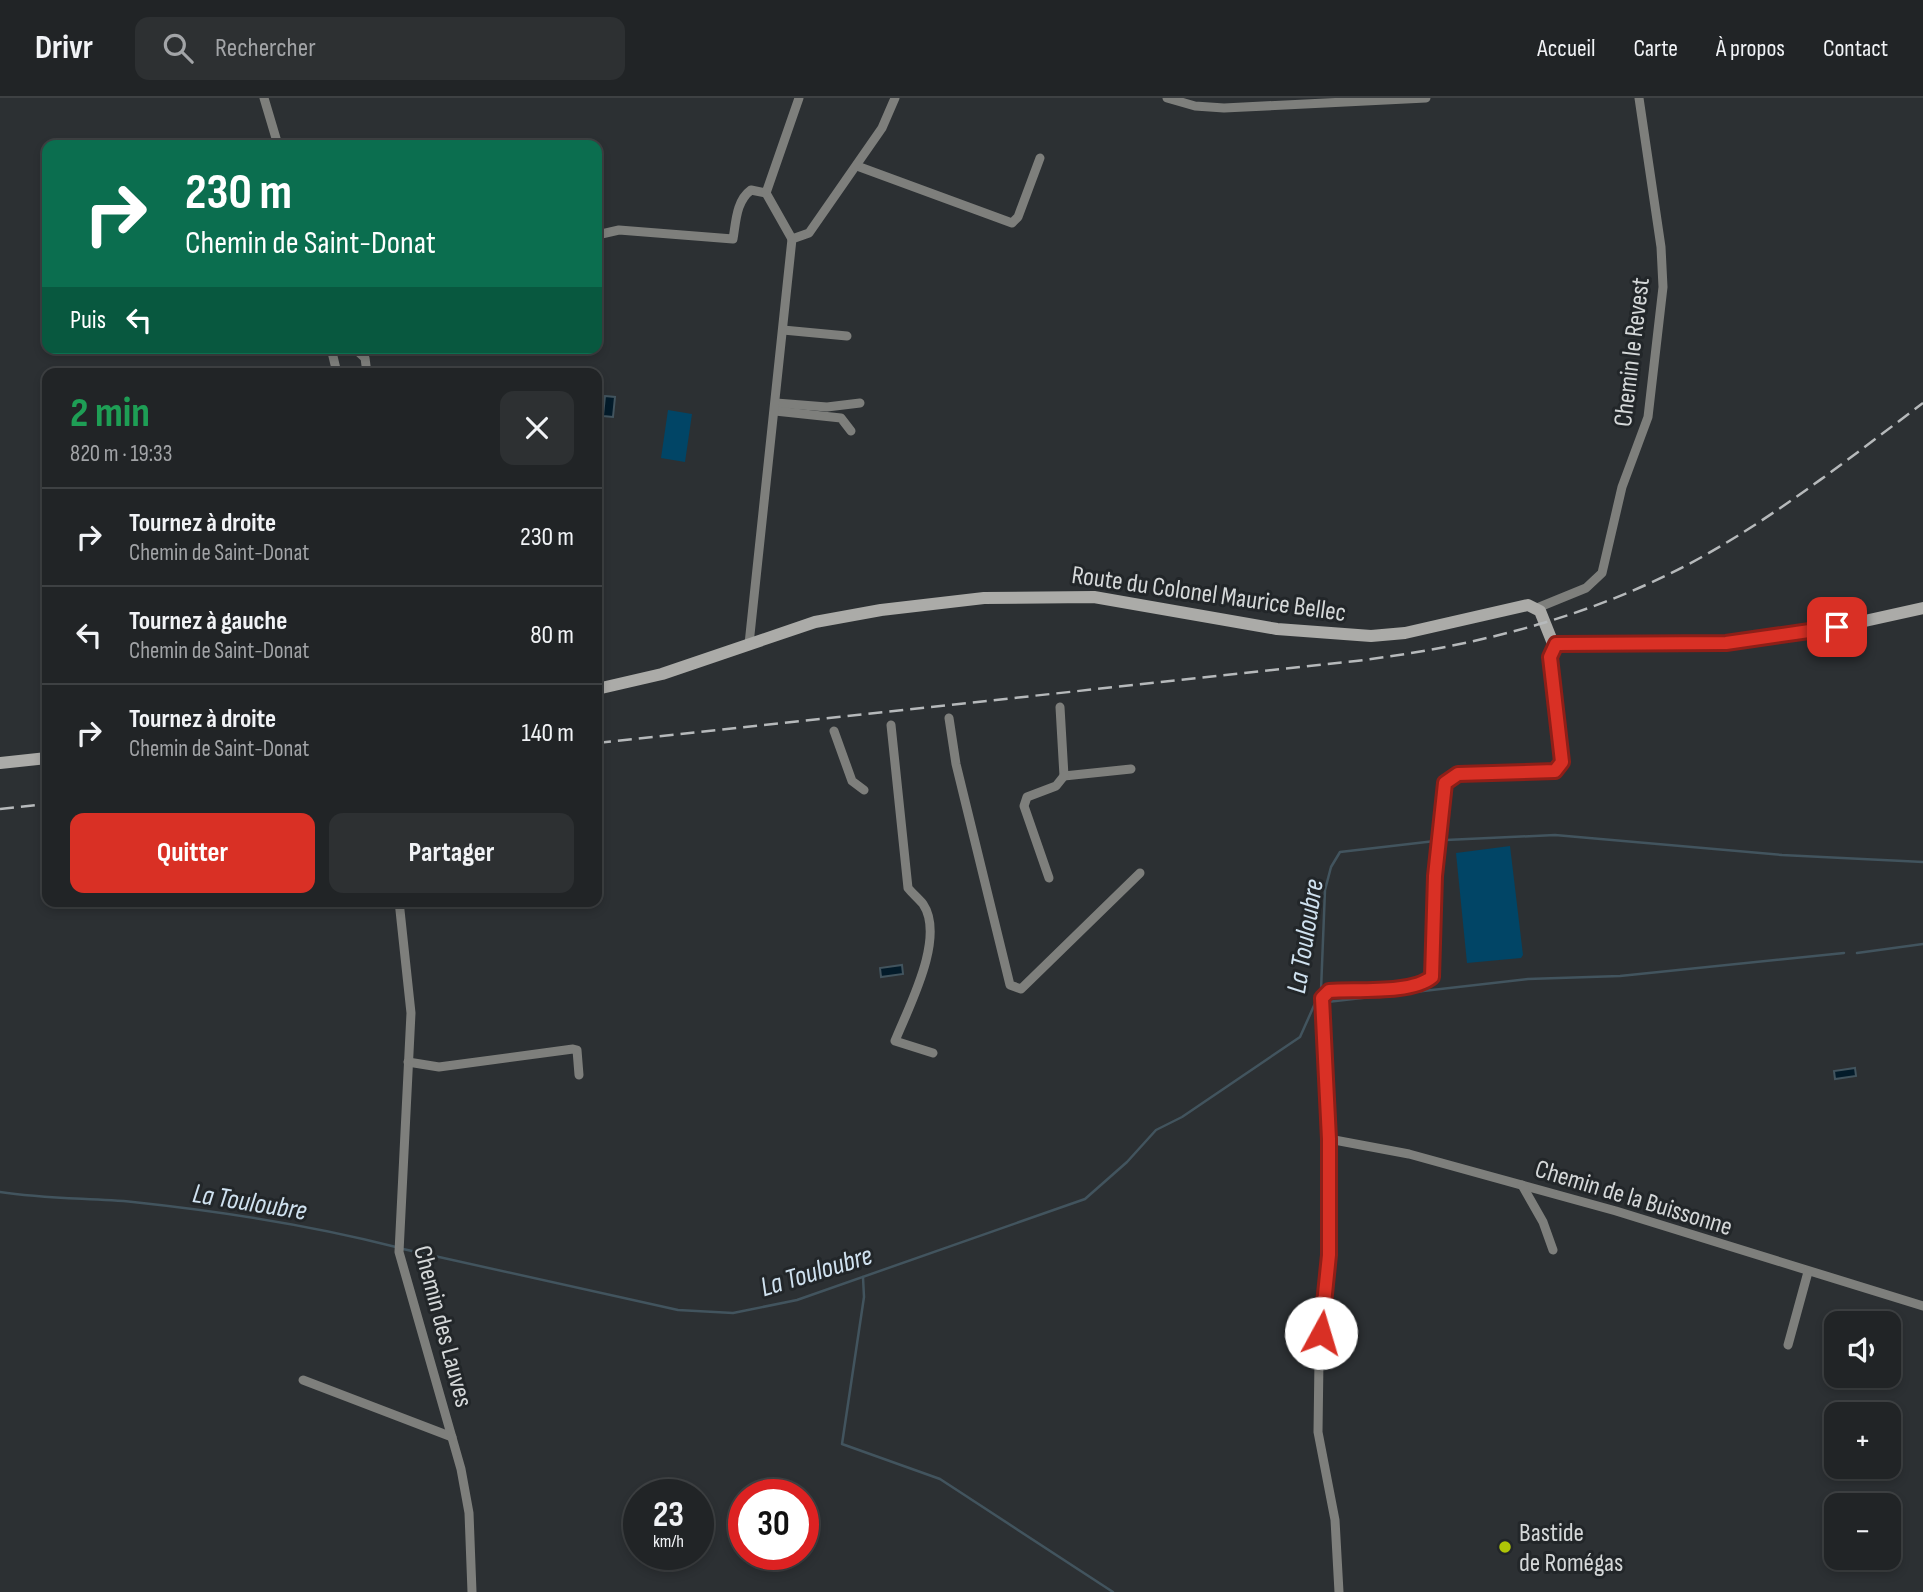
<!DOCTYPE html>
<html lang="fr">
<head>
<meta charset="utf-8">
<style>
  :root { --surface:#212426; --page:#2d3032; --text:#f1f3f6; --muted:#a2a4a7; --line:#3e4143; --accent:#d93025 }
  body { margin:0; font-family:"Sofia Sans Condensed",sans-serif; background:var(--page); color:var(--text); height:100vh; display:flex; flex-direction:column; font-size:26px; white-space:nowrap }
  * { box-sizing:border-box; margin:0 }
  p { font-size:23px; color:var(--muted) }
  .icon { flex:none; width:38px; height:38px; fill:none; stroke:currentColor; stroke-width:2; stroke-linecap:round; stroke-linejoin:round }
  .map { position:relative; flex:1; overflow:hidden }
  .drawer { position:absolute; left:42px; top:270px; width:560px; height:539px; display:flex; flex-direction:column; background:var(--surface); border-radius:14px; box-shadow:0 4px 10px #0003,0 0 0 2px var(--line) }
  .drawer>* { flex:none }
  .guide { position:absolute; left:42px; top:42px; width:560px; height:214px; border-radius:14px; box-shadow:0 4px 10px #0003,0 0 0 2px var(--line); background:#0b6e4f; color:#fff; overflow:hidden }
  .tools { position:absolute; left:1824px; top:1213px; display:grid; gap:14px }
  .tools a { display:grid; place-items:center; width:77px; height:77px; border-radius:14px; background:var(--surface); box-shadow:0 4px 10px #0003,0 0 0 2px var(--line); font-size:35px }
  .speed { position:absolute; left:623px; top:1381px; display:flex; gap:14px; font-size:35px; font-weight:700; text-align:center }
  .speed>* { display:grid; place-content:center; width:91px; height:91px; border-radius:50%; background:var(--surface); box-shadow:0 4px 10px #0003,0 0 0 2px var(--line); line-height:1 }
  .speed small { font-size:18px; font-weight:400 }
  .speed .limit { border:10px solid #d22; background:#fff; color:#111 }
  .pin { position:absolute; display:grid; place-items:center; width:60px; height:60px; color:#fff; margin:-30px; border-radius:14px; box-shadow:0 4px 10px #0006 }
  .me { position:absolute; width:77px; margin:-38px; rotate:6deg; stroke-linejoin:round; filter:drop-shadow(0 0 5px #0008) }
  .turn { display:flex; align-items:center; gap:24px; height:147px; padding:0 28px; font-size:32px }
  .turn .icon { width:91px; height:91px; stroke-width:2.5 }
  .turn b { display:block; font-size:49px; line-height:60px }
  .then { display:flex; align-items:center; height:66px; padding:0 28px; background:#0003; gap:14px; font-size:26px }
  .round { display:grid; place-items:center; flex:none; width:74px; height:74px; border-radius:14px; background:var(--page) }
  .summary { display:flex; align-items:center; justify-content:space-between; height:119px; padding:0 28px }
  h1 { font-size:42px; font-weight:700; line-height:52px; color:#1e9e55 }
  .button { display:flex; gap:14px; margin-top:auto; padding:14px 28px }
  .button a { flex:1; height:80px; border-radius:14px; background:var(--accent); color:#fff; font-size:28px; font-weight:700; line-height:80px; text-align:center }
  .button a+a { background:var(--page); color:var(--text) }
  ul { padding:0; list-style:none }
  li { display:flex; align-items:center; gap:21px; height:98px; padding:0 28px; border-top:2px solid var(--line) }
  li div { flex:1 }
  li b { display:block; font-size:26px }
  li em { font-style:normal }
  header { display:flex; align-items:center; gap:42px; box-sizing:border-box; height:98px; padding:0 35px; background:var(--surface); border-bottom:2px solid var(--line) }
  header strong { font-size:33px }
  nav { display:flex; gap:38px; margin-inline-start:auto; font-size:24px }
  .search { width:490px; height:63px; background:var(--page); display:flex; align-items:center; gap:18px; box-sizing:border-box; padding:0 24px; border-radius:14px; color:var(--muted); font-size:26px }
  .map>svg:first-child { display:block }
  .green { fill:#014566 }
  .water { fill:#031b2a; stroke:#42545e; stroke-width:2 }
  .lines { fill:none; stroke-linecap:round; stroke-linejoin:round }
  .stream { stroke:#42545e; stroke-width:2.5 }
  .minor { stroke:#7e7f7c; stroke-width:9 }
  .secondary { stroke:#ababa8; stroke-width:12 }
  .rail { stroke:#b6b9bb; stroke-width:2.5; stroke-dasharray:14 7; stroke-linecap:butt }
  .route-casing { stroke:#8d1f18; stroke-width:18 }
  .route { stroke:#d93025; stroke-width:12 }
  .poi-dot { fill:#afc507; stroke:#222629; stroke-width:2.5 }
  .labels { text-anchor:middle; stroke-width:6; stroke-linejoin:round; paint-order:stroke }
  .street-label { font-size:26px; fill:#d5d8d9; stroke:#222629 }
  .poi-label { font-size:26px; fill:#d5d8d9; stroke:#222629; text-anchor:start }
  .water-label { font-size:28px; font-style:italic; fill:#d0e2f0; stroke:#222629 }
</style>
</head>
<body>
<header>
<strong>Drivr</strong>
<div class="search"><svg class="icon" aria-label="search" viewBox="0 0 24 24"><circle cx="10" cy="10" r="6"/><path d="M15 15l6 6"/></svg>Rechercher</div>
<nav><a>Accueil</a><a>Carte</a><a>À propos</a><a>Contact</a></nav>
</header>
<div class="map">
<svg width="1923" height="1494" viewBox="0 0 1923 1494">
  <rect width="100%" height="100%" fill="#2c3033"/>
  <g class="green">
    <polygon points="668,312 692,316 685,364 661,360"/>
    <polygon points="1510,748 1523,857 1521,860 1467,865 1456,755"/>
  </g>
  <g class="water">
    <polygon points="605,298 615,299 613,319 603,318"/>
    <polygon points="902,867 903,876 881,879 880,870"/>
    <polygon points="1855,970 1856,978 1835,981 1834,973"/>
  </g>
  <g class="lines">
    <g class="stream">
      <polyline points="1446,742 1555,737 1782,757 1923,764"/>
      <polyline points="1857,855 1923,846"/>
      <polyline points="1327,904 1528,881 1620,878 1844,855"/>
      <path d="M0,1094C44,1101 89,1100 133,1104C218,1113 314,1128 396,1149"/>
      <polyline points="403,1151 678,1212 733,1215 797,1202 1085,1101 1127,1064 1156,1032 1182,1019 1300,939 1321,892 1325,792 1331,769 1340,754 1435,743"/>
      <polyline points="863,1179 864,1199 842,1346 940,1381 1113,1494"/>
    </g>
    <g class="minor">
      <polyline points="264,0 278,47"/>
      <polyline points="1167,0 1195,8 1224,10 1426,0"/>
      <polyline points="857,68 1012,125 1018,119 1040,60"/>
      <path d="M597,137L619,132L733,141C736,124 736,103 751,92L766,95"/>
      <polyline points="792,141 766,95 799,0"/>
      <polyline points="783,232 847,238"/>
      <polyline points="331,250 337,275"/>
      <polyline points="354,250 365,260 367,275"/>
      <polyline points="776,305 827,309 860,305"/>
      <polyline points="775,313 841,320 851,333"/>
      <polyline points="1537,510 1586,490 1602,475 1622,389 1648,319 1663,189 1661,149 1639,0"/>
      <polyline points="749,546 792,141 809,135 882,30 895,0"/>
      <polyline points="1060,609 1064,678 1131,671"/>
      <polyline points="949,620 956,666 1010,887 1021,891 1140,775"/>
      <path d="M891,627L908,790C912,795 919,801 923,806C946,840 908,910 895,943L933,955"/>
      <polyline points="834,633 852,683 864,692"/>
      <polyline points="1049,780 1024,708 1027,699 1056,688 1064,678"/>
      <polyline points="399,803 411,915 399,1154 461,1371 469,1415 472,1494"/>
      <polyline points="408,964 439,969 573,951 577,952 579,977"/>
      <polyline points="1329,1041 1409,1056 1616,1113 1923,1208"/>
      <polyline points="1522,1087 1543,1124 1553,1152"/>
      <polyline points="1788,1247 1808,1174"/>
      <polyline points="303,1282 452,1339"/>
      <path d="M1339,1494L1335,1422L1318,1334L1319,1262L1329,1157V1041L1323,900L1330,893C1357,891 1412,896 1432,879L1435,778L1445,685L1458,676L1555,673L1562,664L1551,559L1556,546"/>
    </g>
    <g class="secondary">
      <polyline points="597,591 662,576 815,524 881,512 984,500 1094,499 1277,531 1371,538 1405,535 1528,507 1540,513 1552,543 1570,548 1761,542 1815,534 1923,510"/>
      <polyline points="0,665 47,660"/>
    </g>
    <g class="rail">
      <path d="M597,645L1356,563C1477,548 1592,519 1700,460C1779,416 1851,359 1923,305"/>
      <polyline points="0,711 47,706"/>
    </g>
  </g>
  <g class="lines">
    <g class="route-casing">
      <path id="route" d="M1321,1235L1329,1157V1041L1322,900L1329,893C1356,891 1412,896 1432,879L1435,778L1445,685L1458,676L1555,673L1562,664L1550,559L1556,546L1726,545L1837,529"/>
    </g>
    <use href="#route" class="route"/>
  </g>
  <circle class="poi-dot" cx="1505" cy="1449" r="7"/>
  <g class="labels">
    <g class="street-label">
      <text transform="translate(1631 254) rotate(-83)" y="9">Chemin le Revest</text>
      <text transform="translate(1209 495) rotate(8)" y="9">Route du Colonel Maurice Bellec</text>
      <text transform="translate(1634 1099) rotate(17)" y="9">Chemin de la Buissonne</text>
      <text transform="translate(444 1228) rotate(75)" y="9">Chemin des Lauves</text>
    </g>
    <g class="poi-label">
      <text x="1519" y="1443">Bastide<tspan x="1519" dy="30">de Romégas</tspan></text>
    </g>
    <g class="water-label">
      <text transform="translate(1304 838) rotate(-81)" y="10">La Touloubre</text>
      <text transform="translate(250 1103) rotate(9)" y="10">La Touloubre</text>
      <text transform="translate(816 1172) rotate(-17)" y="10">La Touloubre</text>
    </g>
  </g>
</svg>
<div class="tools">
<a><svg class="icon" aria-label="sound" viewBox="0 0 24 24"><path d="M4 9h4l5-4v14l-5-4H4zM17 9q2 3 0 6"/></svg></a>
<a>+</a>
<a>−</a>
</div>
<div class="speed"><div>23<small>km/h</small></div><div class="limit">30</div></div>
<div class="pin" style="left:1837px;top:529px;background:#d93025"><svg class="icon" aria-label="arrive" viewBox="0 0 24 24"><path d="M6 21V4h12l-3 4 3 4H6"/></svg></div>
<svg class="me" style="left:1321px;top:1235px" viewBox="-20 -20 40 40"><circle r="19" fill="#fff"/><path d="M0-13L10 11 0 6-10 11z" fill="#d93025"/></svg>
<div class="guide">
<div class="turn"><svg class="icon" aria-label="right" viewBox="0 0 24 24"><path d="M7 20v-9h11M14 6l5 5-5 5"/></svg><div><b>230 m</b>Chemin de Saint-Donat</div></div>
<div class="then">Puis<svg class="icon" aria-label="left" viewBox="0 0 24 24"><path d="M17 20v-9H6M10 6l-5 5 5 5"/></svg></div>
</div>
<section class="drawer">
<div class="summary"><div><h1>2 min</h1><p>820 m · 19:33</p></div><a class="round"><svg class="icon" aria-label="close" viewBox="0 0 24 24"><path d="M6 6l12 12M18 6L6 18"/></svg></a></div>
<ul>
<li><svg class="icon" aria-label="right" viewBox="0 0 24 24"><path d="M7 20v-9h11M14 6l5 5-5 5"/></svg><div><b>Tournez à droite</b><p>Chemin de Saint-Donat</p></div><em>230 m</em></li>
<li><svg class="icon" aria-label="left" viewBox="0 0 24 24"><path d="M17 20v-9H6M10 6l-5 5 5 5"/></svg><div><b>Tournez à gauche</b><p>Chemin de Saint-Donat</p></div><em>80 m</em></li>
<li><svg class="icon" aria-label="right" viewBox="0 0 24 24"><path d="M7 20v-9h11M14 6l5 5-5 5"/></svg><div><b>Tournez à droite</b><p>Chemin de Saint-Donat</p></div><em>140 m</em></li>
</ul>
<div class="button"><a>Quitter</a><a>Partager</a></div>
</section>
</div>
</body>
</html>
